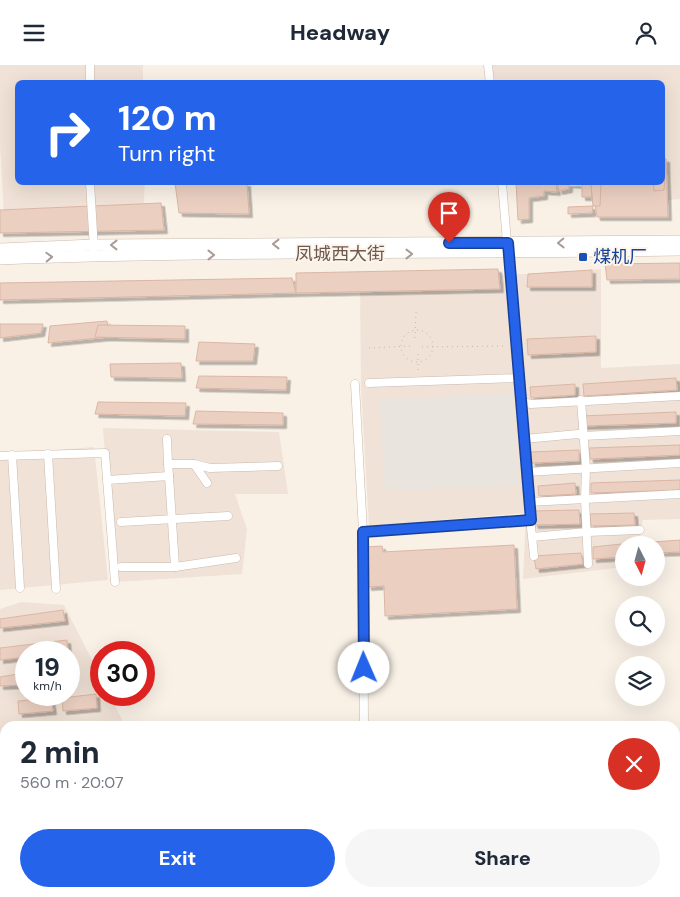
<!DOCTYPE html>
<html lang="en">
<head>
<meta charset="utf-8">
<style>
  :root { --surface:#fff; --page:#f6f6f7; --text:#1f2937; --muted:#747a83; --accent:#2563eb }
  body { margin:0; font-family:"DM Sans","Noto Sans SC",sans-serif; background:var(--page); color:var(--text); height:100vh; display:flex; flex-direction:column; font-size:19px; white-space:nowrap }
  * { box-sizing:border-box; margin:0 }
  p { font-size:16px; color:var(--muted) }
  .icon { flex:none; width:28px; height:28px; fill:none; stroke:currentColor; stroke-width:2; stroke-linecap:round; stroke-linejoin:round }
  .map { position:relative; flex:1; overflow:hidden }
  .panel { position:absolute; left:0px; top:656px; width:680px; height:176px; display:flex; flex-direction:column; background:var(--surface); border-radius:15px 15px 0 0; box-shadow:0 5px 20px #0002 }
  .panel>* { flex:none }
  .hud { position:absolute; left:15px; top:15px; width:650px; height:105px; border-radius:8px; box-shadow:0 5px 20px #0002; background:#2563eb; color:#fff; overflow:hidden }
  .needle { width:32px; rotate:174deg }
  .buttons { position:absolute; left:615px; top:471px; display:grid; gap:10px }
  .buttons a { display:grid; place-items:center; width:50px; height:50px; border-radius:50%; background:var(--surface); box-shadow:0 5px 20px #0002; font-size:25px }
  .speed { position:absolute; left:15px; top:576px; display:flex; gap:10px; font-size:25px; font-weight:700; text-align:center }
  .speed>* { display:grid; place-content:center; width:65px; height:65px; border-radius:50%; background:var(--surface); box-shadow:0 5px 20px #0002; line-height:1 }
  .speed small { font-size:12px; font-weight:400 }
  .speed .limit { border:8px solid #d22; background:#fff; color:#111 }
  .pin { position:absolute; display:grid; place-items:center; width:42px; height:42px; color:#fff; margin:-51px -21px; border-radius:50% 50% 50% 0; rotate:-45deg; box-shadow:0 0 5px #0007 }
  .pin .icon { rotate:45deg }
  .me { position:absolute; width:55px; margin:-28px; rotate:359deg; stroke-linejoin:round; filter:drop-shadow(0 0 4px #0008) }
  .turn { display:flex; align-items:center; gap:18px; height:105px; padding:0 20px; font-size:22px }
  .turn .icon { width:65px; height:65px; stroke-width:2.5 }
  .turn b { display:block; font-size:35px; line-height:42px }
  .round { display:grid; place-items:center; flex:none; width:52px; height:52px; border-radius:26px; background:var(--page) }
  .head { display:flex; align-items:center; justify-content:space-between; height:85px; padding:0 20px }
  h1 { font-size:30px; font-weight:800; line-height:38px }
  .cta { display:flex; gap:10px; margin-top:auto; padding:10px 20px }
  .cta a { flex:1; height:58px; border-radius:30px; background:var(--accent); color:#fff; font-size:20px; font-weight:800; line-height:58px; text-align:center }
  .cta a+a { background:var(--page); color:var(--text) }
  header { display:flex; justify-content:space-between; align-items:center; height:65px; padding:0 20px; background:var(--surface); font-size:22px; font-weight:800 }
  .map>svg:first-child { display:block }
  .residential { fill:#f0e2d6; fill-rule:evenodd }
  .industrial { fill:#eae4df }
  .building { fill:#ebd0c2; stroke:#dbb6a4; filter:url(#shadow) }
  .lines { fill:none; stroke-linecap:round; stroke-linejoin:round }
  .minor-casing { stroke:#c9b9ae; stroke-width:9 }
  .secondary-casing { stroke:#cbb9ac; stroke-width:12 }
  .path { stroke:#cfb3a5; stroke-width:1; stroke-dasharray:1 4; stroke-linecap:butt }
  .minor { stroke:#fff; stroke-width:8 }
  .secondary { stroke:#fff; stroke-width:11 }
  .oneway { stroke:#a99b95 }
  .route-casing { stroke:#184099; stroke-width:12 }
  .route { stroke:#2563eb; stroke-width:9 }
  .transit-dot { fill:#1a4fb4; stroke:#fcf5ec; stroke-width:2 }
  .labels { text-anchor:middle; stroke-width:4; stroke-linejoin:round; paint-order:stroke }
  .street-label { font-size:18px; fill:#6f584e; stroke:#fcf5ec }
  .transit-label { font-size:18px; fill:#164399; stroke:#fcf5ec; text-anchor:start }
</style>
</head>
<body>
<header><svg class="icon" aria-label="menu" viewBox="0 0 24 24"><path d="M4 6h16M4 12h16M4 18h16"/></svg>Headway<svg class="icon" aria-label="person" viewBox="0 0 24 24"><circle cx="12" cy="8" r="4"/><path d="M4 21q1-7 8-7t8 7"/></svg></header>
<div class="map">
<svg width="680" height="832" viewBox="0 0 680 832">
  <defs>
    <filter id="shadow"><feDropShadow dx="3.5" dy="3.5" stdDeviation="0" flood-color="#0004"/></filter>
  </defs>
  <rect width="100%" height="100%" fill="#f9f1e6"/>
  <g class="residential">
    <polygon points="0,0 143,0 143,17 18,18 18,118 145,118 142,164 104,164 4,151 0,80"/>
    <polygon points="492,0 680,0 680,134 668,135 666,94 662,94 662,18 493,17"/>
    <polygon points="601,204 601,303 680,299 680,454 643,455 638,480 624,480 624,502 523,514 526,448 369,461 361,322 360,213 528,209"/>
    <polygon points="103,363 279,367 288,429 235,429 247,464 242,509 115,517"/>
    <polygon points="94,382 108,515 0,525 0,390"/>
    <path d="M21,537L64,540L101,613V630H110L122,655V661H5V828H114V832H0V544ZM26,588H69V630H26Z"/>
  </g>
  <g class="industrial">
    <polygon points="512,329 518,421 385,425 379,334"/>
    <polygon points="680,739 680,832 536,832 536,828 675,828 675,740"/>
  </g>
  <g class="building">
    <polygon points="662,94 666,94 668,152 597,152 592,118 662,118"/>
    <polygon points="662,94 666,94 664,125 654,126 653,118 662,118"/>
    <polygon points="175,118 247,118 249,149 179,148"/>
    <polygon points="516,118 556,118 557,127 544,126 544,131 529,133 529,154 518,155"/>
    <polygon points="557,118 579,118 579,120 569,119 569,124 559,126"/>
    <polygon points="582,118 591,118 592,132 582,132"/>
    <polygon points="591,118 601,118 600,141 593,141"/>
    <polygon points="161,138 164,165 0,168 0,145"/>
    <polygon points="593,141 592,148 568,149 568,142"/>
    <polygon points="680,198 680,214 607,215 605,199"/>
    <polygon points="498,204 500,224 296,228 296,208"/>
    <polygon points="592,205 592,222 527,222 528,209"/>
    <polygon points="292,213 296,228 0,235 0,218"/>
    <polygon points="107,256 109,272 48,278 50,261"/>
    <polygon points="0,259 43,259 41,268 0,273"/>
    <polygon points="98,260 185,261 185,274 95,272"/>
    <polygon points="596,271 596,287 528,290 527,274"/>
    <polygon points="199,277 255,279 253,296 196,296"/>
    <polygon points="181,298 182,313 111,312 110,299"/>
    <polygon points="199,311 287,312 286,325 196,323"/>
    <polygon points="676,313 677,325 584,331 583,319"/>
    <polygon points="575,319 575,330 531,333 530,322"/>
    <polygon points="98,337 186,338 185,351 95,349"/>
    <polygon points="196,346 283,348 283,360 193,359"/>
    <polygon points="676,347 676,358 582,361 582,351"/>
    <polygon points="680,380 680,390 590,394 589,383"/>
    <polygon points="579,385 579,396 532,398 531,387"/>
    <polygon points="680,415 680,425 591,428 591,418"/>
    <polygon points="575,418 576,429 539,431 538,421"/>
    <polygon points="579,445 580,459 535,460 530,446"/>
    <polygon points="634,448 635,460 591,461 590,449"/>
    <polygon points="680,475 680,487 656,488 656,480 640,480 640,478"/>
    <polygon points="631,478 632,480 624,480 624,492 593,494 593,482"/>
    <polygon points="514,480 517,544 385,551 384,521 368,522 366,482 382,481 383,487"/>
    <polygon points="581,488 583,499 536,504 534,491"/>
    <polygon points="63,545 65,556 0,563 0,554"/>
    <polygon points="67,575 68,587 26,588 26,592 0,595 0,583"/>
    <polygon points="18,609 20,620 0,621 0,612"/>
    <polygon points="96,629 97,643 63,646 62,633"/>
    <polygon points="51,633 53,646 19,649 18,636"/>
    <polygon points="0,696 5,696 5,711 0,710"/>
    <polygon points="586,828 658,828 661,832 587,832"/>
  </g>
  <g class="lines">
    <g class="minor-casing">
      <g id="minor">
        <polyline points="90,0 90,18"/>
        <polyline points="488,0 490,18"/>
        <polyline points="90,118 94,184"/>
        <polyline points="502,118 531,462"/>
        <polyline points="369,318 520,313"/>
        <polyline points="355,319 363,467 364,661"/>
        <polyline points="581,335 586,403 585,434 588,499"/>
        <polyline points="522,337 531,339 680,331"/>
        <polyline points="167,374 168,399"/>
        <polyline points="524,374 578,369 583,371 680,366"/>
        <polyline points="48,389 56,524"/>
        <polyline points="12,390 20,523"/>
        <polyline points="0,391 105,388 115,517"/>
        <polyline points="194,399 210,403 278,401"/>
        <polyline points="527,407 680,398"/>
        <polyline points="169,411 168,399 194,399 207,418"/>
        <polyline points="107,415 169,411 175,502 121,502"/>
        <polyline points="529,437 680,429"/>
        <polyline points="121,457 228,451"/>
        <polyline points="363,467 531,455"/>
        <polyline points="534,491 531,462 532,472 587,467 640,465"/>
        <polyline points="175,502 236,493"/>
      </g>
    </g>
    <g class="secondary-casing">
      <g id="secondary">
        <polyline points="0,184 94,180 680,176"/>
        <path d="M0,194C226,185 453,189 680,185"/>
      </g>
    </g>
    <g class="path">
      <circle cx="417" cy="281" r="16"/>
      <polyline points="415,273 416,247"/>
      <polyline points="422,282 507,281"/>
      <polyline points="369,283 410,281"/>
      <polyline points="418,289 418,309"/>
    </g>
    <use href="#minor" class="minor"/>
    <use href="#secondary" class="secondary"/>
  </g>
  <defs><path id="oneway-chevron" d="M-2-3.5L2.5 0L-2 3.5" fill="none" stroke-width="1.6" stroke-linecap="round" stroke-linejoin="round" transform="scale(1.25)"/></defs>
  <g class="oneway">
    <use href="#oneway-chevron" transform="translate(561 178) rotate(179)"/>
    <use href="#oneway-chevron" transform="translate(276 179) rotate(180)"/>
    <use href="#oneway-chevron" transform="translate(114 180) rotate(180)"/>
    <use href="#oneway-chevron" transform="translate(409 189)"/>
    <use href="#oneway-chevron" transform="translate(211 190)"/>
    <use href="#oneway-chevron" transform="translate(49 192) rotate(-2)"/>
  </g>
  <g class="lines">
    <g class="route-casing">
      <polyline id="route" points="364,603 363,467 531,455 508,178 449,178"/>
    </g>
    <use href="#route" class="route"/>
  </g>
  <rect class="transit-dot" x="578" y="187" width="10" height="10" rx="2.5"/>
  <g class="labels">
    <g class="street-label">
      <text x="340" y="195">凤城西大街</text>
    </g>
    <g class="transit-label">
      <text x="593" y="198">煤机厂</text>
    </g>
  </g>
</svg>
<div class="buttons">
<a><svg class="needle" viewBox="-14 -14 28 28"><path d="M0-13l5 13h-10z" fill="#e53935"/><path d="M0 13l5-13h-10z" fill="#747a83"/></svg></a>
<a><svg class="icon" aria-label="search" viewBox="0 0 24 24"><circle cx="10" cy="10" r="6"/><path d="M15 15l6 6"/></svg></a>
<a><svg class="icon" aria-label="layers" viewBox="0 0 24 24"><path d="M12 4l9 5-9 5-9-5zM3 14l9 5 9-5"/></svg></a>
</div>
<div class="speed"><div>19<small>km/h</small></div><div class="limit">30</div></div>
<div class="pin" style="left:449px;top:178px;background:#d93025"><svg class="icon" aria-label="arrive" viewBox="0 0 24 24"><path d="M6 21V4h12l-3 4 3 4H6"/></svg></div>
<svg class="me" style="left:364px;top:603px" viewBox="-20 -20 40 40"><circle r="19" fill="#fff"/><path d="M0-13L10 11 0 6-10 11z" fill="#2563eb"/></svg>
<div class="hud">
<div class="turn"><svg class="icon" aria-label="right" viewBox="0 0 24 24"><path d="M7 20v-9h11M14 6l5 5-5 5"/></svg><div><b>120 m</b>Turn right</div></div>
</div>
<section class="panel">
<div class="head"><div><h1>2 min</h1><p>560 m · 20:07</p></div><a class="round" style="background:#d93025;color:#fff"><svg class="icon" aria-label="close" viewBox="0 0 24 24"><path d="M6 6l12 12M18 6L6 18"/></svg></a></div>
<div class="cta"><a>Exit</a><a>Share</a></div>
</section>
</div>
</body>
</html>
